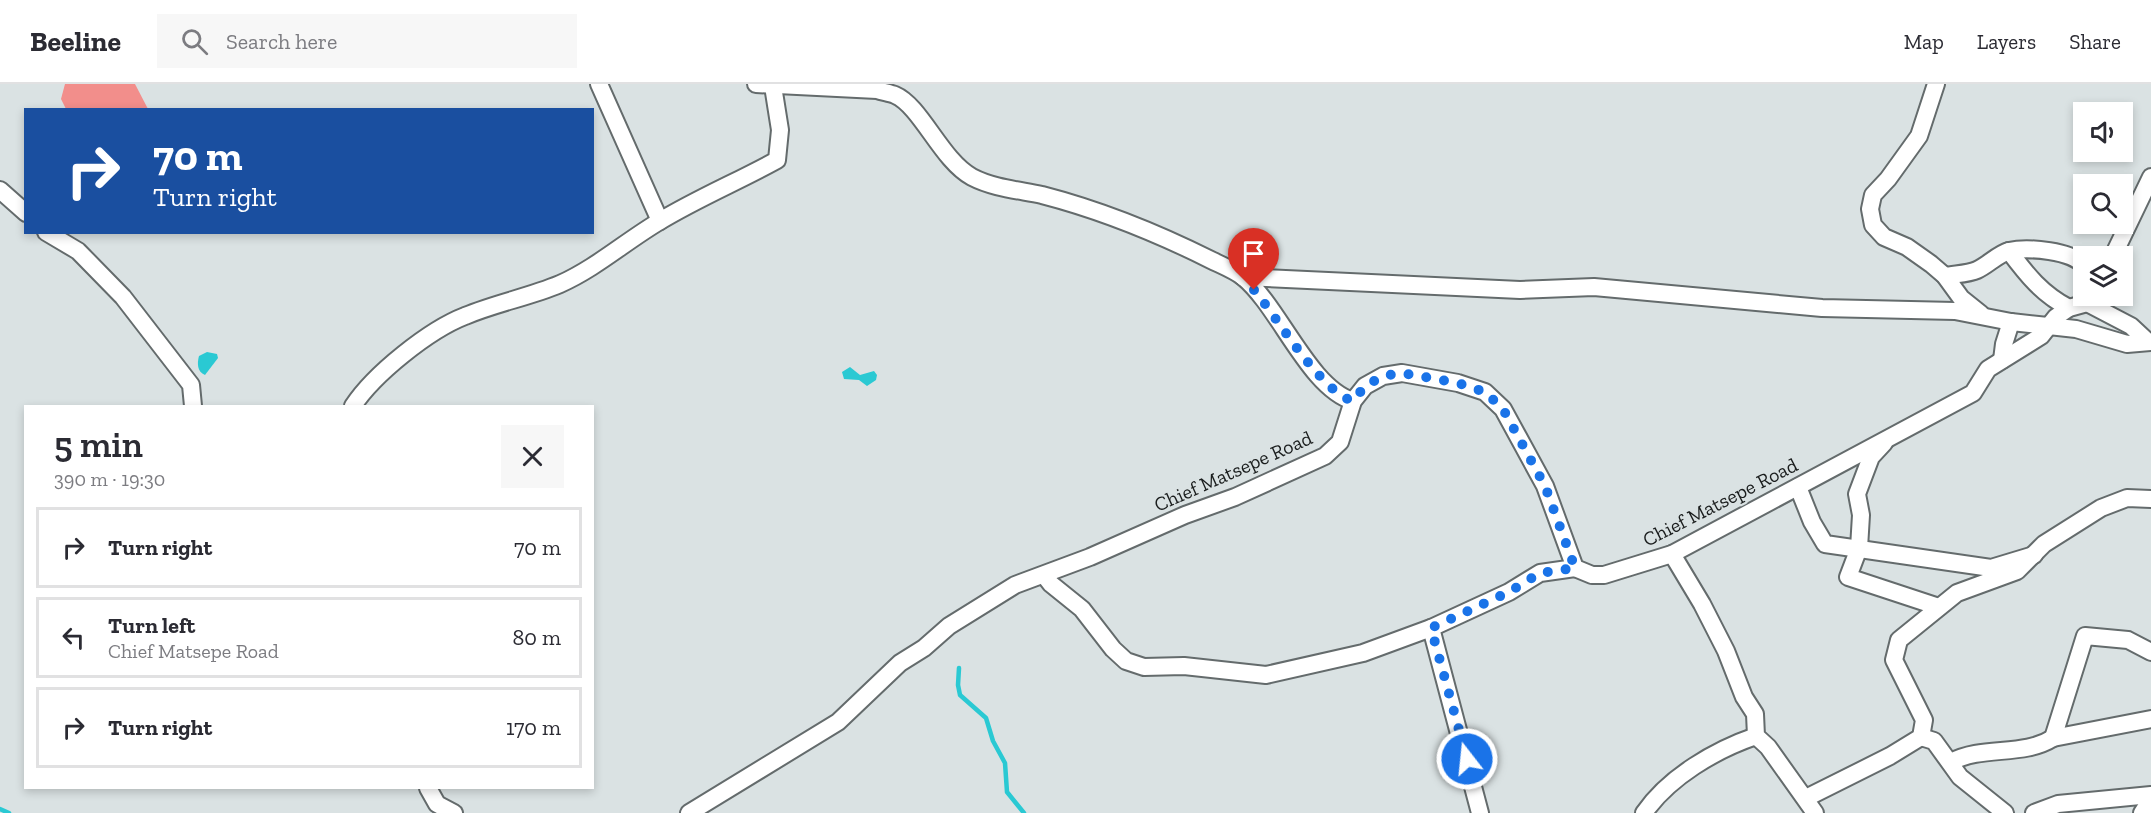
<!DOCTYPE html>
<html lang="en">
<head>
<meta charset="utf-8">
<style>
  :root { --surface:#fff; --page:#f7f7f7; --text:#2b2b33; --muted:#7c7c81; --line:#e1e1e2 }
  body { margin:0; font-family:"Zilla Slab",serif; background:var(--page); color:var(--text); height:100vh; display:flex; flex-direction:column; font-size:22px; white-space:nowrap }
  * { box-sizing:border-box; margin:0 }
  p { font-size:20px; color:var(--muted) }
  .icon { flex:none; width:33px; height:33px; fill:none; stroke:currentColor; stroke-width:2; stroke-linecap:round; stroke-linejoin:round }
  .map { position:relative; flex:1; overflow:hidden }
  .sheet { position:absolute; left:24px; top:321px; width:570px; height:384px; display:flex; flex-direction:column; background:var(--surface); border-radius:0px; box-shadow:0 3px 9px #0003 }
  .sheet>* { flex:none }
  .top-card { position:absolute; left:24px; top:24px; width:570px; height:126px; border-radius:0px; box-shadow:0 3px 9px #0003; background:#1a4fa0; color:#fff; overflow:hidden }
  .tools { position:absolute; left:2073px; top:18px; display:grid; gap:12px }
  .tools a { display:grid; place-items:center; width:60px; height:60px; border-radius:0px; background:var(--surface); box-shadow:0 3px 9px #0003; font-size:30px }
  .pin { position:absolute; display:grid; place-items:center; width:51px; height:51px; color:#fff; margin:-62px -26px; border-radius:50% 50% 50% 0; rotate:-45deg; box-shadow:0 0 6px #0007 }
  .pin .icon { rotate:45deg }
  .me { position:absolute; width:66px; margin:-33px; rotate:344deg; stroke-linejoin:round; filter:drop-shadow(0 0 4px #0008) }
  .turn { display:flex; align-items:center; gap:21px; height:126px; padding:0 30px; font-size:27px }
  .turn .icon { width:78px; height:78px; stroke-width:2.5 }
  .turn b { display:block; font-size:42px; line-height:51px }
  .round { display:grid; place-items:center; flex:none; width:63px; height:63px; border-radius:0px; background:var(--page) }
  .headline { display:flex; align-items:center; justify-content:space-between; height:102px; padding:0 30px }
  h1 { font-size:36px; font-weight:600; line-height:45px }
  ul { padding:0; list-style:none }
  li { display:flex; align-items:center; gap:18px; height:81px; margin:0 12px 9px; padding:0 18px; border:3px solid var(--line); border-radius:0px }
  li div { flex:1 }
  li b { display:block; font-size:22px }
  li em { font-style:normal }
  header { display:flex; align-items:center; gap:36px; box-sizing:border-box; height:84px; padding:0 30px; background:var(--surface); border-bottom:2px solid var(--line) }
  header strong { font-size:28px }
  nav { display:flex; gap:33px; margin-inline-start:auto; font-size:21px }
  .search { width:420px; height:54px; background:var(--page); display:flex; align-items:center; gap:15px; box-sizing:border-box; padding:0 21px; border-radius:0px; color:var(--muted); font-size:22px }
  .map>svg:first-child { display:block }
  .forest { fill:#f28e8b }
  .water { fill:#2ac9d3 }
  .lines { fill:none; stroke-linecap:round; stroke-linejoin:round }
  .stream { stroke:#2ac9d3; stroke-width:4.5 }
  .street-casing { stroke:#646b6c; stroke-width:20 }
  .street { stroke:#fff; stroke-width:16 }
  .route { stroke:#1a73e8; stroke-width:10; stroke-dasharray:0 18 }
  .labels { text-anchor:middle; stroke-width:4.5; stroke-linejoin:round; paint-order:stroke }
  .street-label { font-size:20px; fill:#1a1d1d; stroke:#dae2e3 }
</style>
</head>
<body>
<header>
<strong>Beeline</strong>
<div class="search"><svg class="icon" aria-label="search" viewBox="0 0 24 24"><circle cx="10" cy="10" r="6"/><path d="M15 15l6 6"/></svg>Search here</div>
<nav><a>Map</a><a>Layers</a><a>Share</a></nav>
</header>
<div class="map">
<svg width="2151" height="729" viewBox="0 0 2151 729">
  <rect width="100%" height="100%" fill="#dae2e3"/>
  <polygon class="forest" points="65,0 135,0 148,25 66,25 61,15"/>
  <g class="water">
    <path d="M207,268L217,270L218,274L205,291C197,288 197,279 199,272Z"/>
    <polygon points="850,283 860,291 874,287 877,291 876,296 867,302 859,296 844,295 842,288"/>
  </g>
  <g class="lines">
    <g class="stream">
      <polyline points="959,584 958,601 960,611 986,634 993,657 1005,679 1007,708 1024,729"/>
      <polyline points="0,725 9,729"/>
    </g>
    <g class="street-casing">
      <g id="street">
        <polyline points="599,0 660,137"/>
        <path d="M756,0L877,6C883,8 890,9 895,11C921,22 941,76 972,93C993,104 1018,106 1042,111C1100,126 1157,149 1211,176C1221,181 1234,186 1243,193C1279,222 1309,304 1353,317"/>
        <polyline points="1936,0 1919,52 1888,95 1873,111 1870,125 1873,141 1884,153 1907,163 1931,180 1945,192 1961,214 1981,230"/>
        <polyline points="0,106 26,129"/>
        <polyline points="46,148 78,167 123,213 191,301 193,322"/>
        <path d="M2009,167C2027,191 2042,210 2069,224"/>
        <polyline points="2113,172 2151,93"/>
        <path d="M1945,192C1955,190 1968,190 1977,186C1988,181 1998,170 2009,167C2026,163 2075,166 2084,183"/>
        <polyline points="1243,193 1520,206 1594,203 1822,224 1955,227 2011,238 2076,245 2127,260 2151,258"/>
        <polyline points="2092,212 2087,219 2131,242 2147,257"/>
        <polyline points="2002,276 2004,260 2011,238"/>
        <path d="M353,322C374,290 429,246 465,232C496,219 529,213 560,200C596,184 626,157 660,137C698,114 739,97 777,76L780,46L773,2"/>
        <polyline points="1884,359 1871,373 1857,410 1861,431 1859,464 1848,493 1939,523"/>
        <polyline points="1798,403 1812,438 1825,460 1991,484 2034,471"/>
        <polyline points="1672,470 1702,520 1726,567 1744,613 1755,630 1756,652 1768,663 1815,729"/>
        <polyline points="1044,491 1051,500 1082,525 1113,565 1126,577 1144,583 1184,582 1266,591 1363,569 1431,544"/>
        <polyline points="2151,568 2128,556 2085,552 2053,654 2151,635"/>
        <polyline points="1921,653 1934,657 1960,693 2005,729"/>
        <path d="M1951,678C1983,661 2023,673 2053,654"/>
        <polyline points="428,704 437,720 454,729"/>
        <polyline points="1806,714 1890,672 1921,653 1924,636 1894,576 1899,556 1957,509 2017,487 2044,460 2101,424 2127,414 2151,415"/>
        <polyline points="689,729 838,638 900,579 924,564 949,542 1015,501 1090,473 1185,431 1235,413 1325,372 1340,358 1353,317 1365,302 1383,292 1402,289 1458,299 1485,308 1503,325 1545,402 1575,484 1592,491 1604,491 1672,470 1973,309 1988,285 2041,252 2056,233 2069,224 2087,219 2086,212"/>
        <polyline points="1480,729 1431,544 1509,508 1540,489 1575,484"/>
        <path d="M1644,729C1669,693 1715,666 1756,652"/>
        <polyline points="2034,729 2058,720 2151,711"/>
        <polyline points="2142,729 2151,715"/>
      </g>
    </g>
    <use href="#street" class="street"/>
  </g>
  <g class="lines">
    <path class="route" d="M1254,206C1277,233 1321,308 1353,317L1365,302L1383,292L1402,289L1458,299L1485,308L1503,325L1545,402L1575,484L1540,489L1509,508L1431,544L1467,675"/>
  </g>
  <g class="labels">
    <g class="street-label">
      <text transform="translate(1233 387) rotate(-24)" y="7">Chief Matsepe Road</text>
      <text transform="translate(1720 418) rotate(-27)" y="7">Chief Matsepe Road</text>
    </g>
  </g>
</svg>
<div class="tools">
<a><svg class="icon" aria-label="sound" viewBox="0 0 24 24"><path d="M4 9h4l5-4v14l-5-4H4zM17 9q2 3 0 6"/></svg></a>
<a><svg class="icon" aria-label="search" viewBox="0 0 24 24"><circle cx="10" cy="10" r="6"/><path d="M15 15l6 6"/></svg></a>
<a><svg class="icon" aria-label="layers" viewBox="0 0 24 24"><path d="M12 4l9 5-9 5-9-5zM3 14l9 5 9-5"/></svg></a>
</div>
<div class="pin" style="left:1254px;top:206px;background:#d93025"><svg class="icon" aria-label="arrive" viewBox="0 0 24 24"><path d="M6 21V4h12l-3 4 3 4H6"/></svg></div>
<svg class="me" style="left:1467px;top:675px" viewBox="-20 -20 40 40"><circle r="17" fill="#1a73e8" stroke="#fff" stroke-width="3"/><path d="M0-11L8 9 0 5-8 9z" fill="#fff"/></svg>
<div class="top-card">
<div class="turn"><svg class="icon" aria-label="right" viewBox="0 0 24 24"><path d="M7 20v-9h11M14 6l5 5-5 5"/></svg><div><b>70 m</b>Turn right</div></div>
</div>
<section class="sheet">
<div class="headline"><div><h1>5 min</h1><p>390 m · 19:30</p></div><a class="round"><svg class="icon" aria-label="close" viewBox="0 0 24 24"><path d="M6 6l12 12M18 6L6 18"/></svg></a></div>
<ul>
<li><svg class="icon" aria-label="right" viewBox="0 0 24 24"><path d="M7 20v-9h11M14 6l5 5-5 5"/></svg><div><b>Turn right</b></div><em>70 m</em></li>
<li><svg class="icon" aria-label="left" viewBox="0 0 24 24"><path d="M17 20v-9H6M10 6l-5 5 5 5"/></svg><div><b>Turn left</b><p>Chief Matsepe Road</p></div><em>80 m</em></li>
<li><svg class="icon" aria-label="right" viewBox="0 0 24 24"><path d="M7 20v-9h11M14 6l5 5-5 5"/></svg><div><b>Turn right</b></div><em>170 m</em></li>
</ul>
</section>
</div>
</body>
</html>
